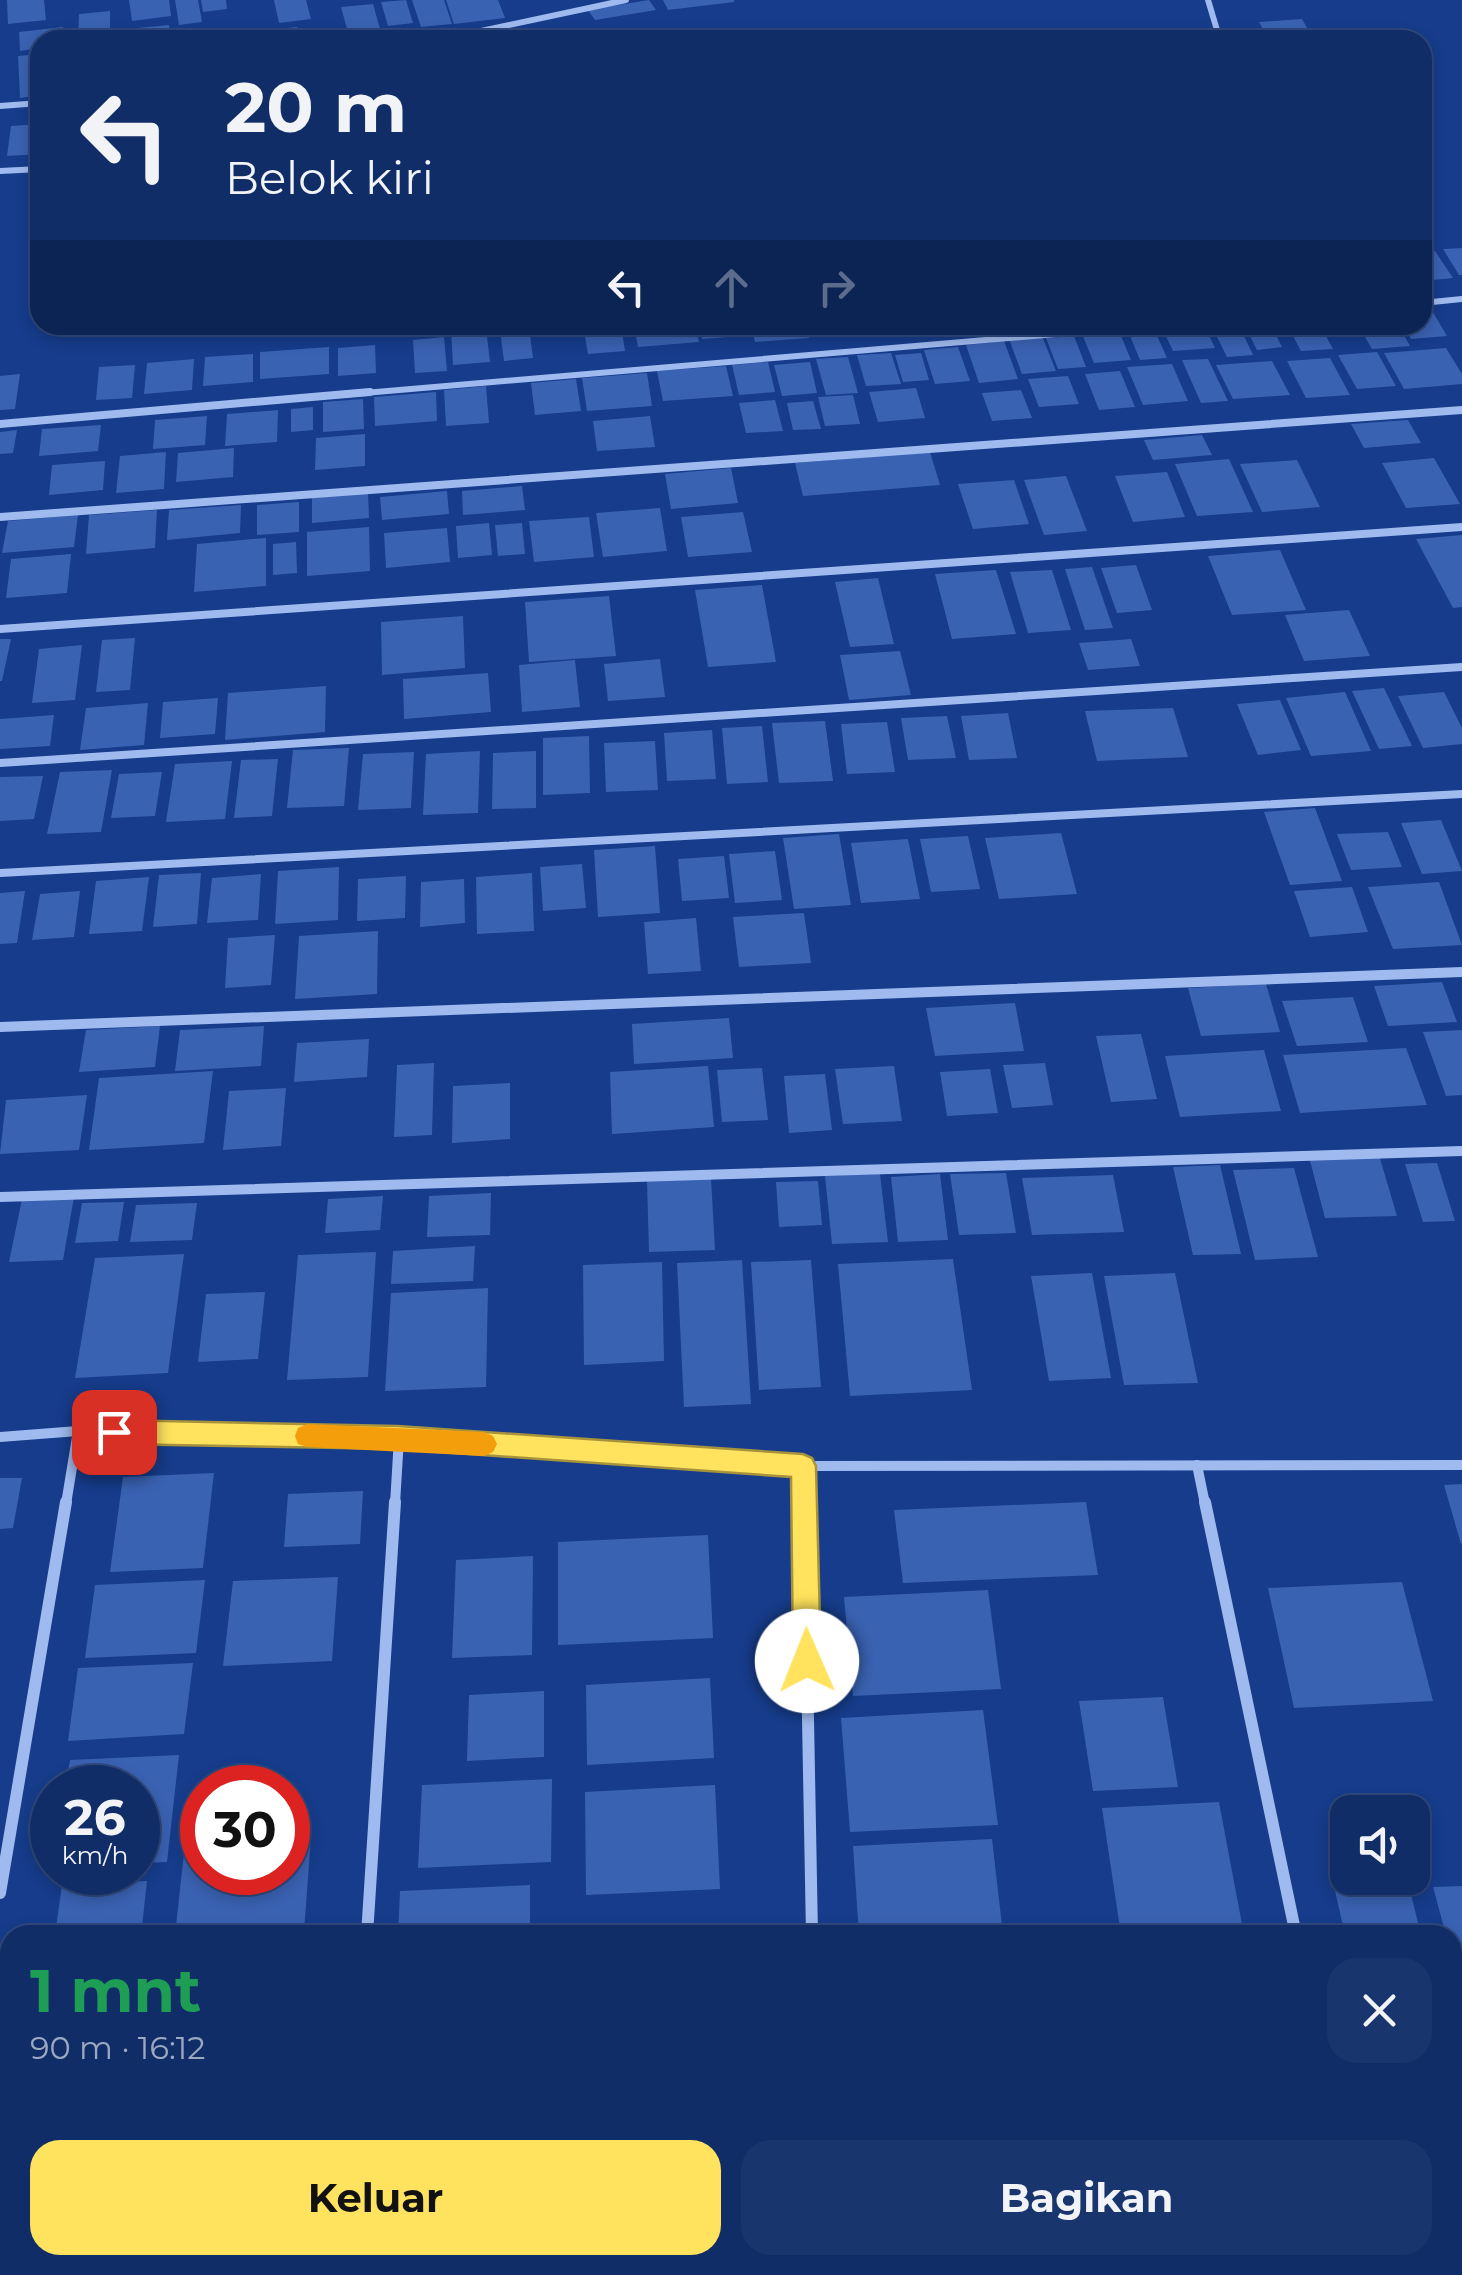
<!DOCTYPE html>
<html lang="id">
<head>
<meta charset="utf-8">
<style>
  :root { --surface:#102d68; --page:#19356e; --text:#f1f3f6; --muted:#9ca8c0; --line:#30497c; --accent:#ffe25d }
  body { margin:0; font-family:Montserrat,sans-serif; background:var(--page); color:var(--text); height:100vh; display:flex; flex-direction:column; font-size:38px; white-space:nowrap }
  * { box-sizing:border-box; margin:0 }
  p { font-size:32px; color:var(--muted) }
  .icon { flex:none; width:55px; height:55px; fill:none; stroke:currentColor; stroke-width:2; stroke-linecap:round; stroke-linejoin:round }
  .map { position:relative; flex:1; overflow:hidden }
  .drawer { position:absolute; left:0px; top:1925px; width:1462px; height:350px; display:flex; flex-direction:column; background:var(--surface); border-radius:30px 30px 0 0; box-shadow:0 5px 15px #0003,0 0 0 2px var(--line) }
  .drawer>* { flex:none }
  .top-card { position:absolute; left:30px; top:30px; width:1402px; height:305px; border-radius:30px; box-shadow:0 5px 15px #0003,0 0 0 2px var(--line); background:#102d68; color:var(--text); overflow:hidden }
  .buttons { position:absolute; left:1330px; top:1795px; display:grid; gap:20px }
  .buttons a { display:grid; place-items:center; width:100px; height:100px; border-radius:20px; background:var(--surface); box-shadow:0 5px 15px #0003,0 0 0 2px var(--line); font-size:50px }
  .speed { position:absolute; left:30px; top:1765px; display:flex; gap:20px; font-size:50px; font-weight:700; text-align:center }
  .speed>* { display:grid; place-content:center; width:130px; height:130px; border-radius:50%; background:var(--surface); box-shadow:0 5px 15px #0003,0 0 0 2px var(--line); line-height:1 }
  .speed small { font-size:25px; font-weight:400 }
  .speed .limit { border:15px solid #d22; background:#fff; color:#111 }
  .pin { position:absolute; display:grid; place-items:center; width:85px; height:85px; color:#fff; margin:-42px; border-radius:20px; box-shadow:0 5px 15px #0006 }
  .me { position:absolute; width:110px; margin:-55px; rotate:359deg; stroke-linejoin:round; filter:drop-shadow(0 0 8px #0008) }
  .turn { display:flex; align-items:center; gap:35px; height:210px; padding:0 30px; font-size:45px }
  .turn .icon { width:130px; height:130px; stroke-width:2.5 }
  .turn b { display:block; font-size:70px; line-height:85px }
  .lanes { display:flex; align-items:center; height:95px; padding:0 30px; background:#0003; justify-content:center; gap:50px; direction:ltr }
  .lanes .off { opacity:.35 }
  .round { display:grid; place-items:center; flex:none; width:105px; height:105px; border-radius:30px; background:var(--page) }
  .head { display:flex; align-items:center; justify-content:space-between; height:170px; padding:0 30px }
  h1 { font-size:60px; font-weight:700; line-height:75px; color:#1e9e55 }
  .action { display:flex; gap:20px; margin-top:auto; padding:20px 30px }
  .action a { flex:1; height:115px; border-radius:30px; background:var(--accent); color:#111; font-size:40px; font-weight:700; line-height:115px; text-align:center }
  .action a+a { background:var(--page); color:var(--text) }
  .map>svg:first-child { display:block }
  .building { fill:#3a62b2 }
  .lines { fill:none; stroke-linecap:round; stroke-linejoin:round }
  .street-far3 { stroke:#9fbaef; stroke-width:6 }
  .street-far2 { stroke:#9fbaef; stroke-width:8 }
  .street-far1 { stroke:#9fbaef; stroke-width:10 }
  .street { stroke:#9fbaef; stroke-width:12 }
  .route { fill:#ffe25d; stroke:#a6933c; stroke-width:2.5 }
  .slow { fill:#f59e0b }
</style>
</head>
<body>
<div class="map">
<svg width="1462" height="2275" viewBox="0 0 1462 2275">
  <rect width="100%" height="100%" fill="#163c8b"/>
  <g class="building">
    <polygon points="7,0 44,0 46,20 8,24"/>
    <polygon points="129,0 169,0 171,16 132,21"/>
    <polygon points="175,0 198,0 202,22 179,25"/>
    <polygon points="201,0 226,0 227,9 203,12"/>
    <polygon points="274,0 306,0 311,19 279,23"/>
    <polygon points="406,0 413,23 388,26 381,2"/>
    <polygon points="412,0 444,0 452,24 421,27"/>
    <polygon points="446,0 498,0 505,18 454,24"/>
    <polygon points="649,0 656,10 595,20 588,10"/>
    <polygon points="663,0 734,0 734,2 668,10"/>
    <polygon points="373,4 382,36 350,40 341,7"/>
    <polygon points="110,11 110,37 78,40 79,14"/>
    <polygon points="1302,19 1314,40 1269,40 1259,22"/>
    <polygon points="169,25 170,40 117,40 117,30"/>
    <polygon points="63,27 64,40 40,40 40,48 20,51 19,32"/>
    <polygon points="297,27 300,40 261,40 259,31"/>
    <polygon points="216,30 218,40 182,40 181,34"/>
    <polygon points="253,30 255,40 224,40 222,33"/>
    <polygon points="40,54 40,95 20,98 18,56"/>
    <polygon points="40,124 40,154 7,156 11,126"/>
    <polygon points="1462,248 1462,275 1459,275 1443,249"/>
    <polygon points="1435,251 1453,278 1422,281 1422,252"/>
    <polygon points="1431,309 1447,336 1411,339 1403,325 1422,325 1422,310"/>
    <polygon points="583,325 621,325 625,351 588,354"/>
    <polygon points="634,325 695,325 699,342 638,347"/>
    <polygon points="699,325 739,325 742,336 702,339"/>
    <polygon points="751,325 806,325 809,338 755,342"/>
    <polygon points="1204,325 1215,348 1173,351 1161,326"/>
    <polygon points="1239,325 1253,355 1227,357 1212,327"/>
    <polygon points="1271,325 1282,347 1257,350 1245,326"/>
    <polygon points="1287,325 1320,325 1333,349 1301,351"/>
    <polygon points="1358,325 1398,325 1410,346 1372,349"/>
    <polygon points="529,327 533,358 504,361 500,330"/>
    <polygon points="486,328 490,362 453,365 451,330"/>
    <polygon points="1154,329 1167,358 1140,360 1128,331"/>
    <polygon points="1119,331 1131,360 1094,363 1082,334"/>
    <polygon points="1042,336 1056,371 1022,374 1009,339"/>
    <polygon points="1074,336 1086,367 1058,369 1046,338"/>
    <polygon points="444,337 447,371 415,373 413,340"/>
    <polygon points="1004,341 1018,379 979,383 966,345"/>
    <polygon points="375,345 376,373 338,376 338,348"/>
    <polygon points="329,347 329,374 260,379 260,352"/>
    <polygon points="958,347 970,381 935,384 924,350"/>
    <polygon points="1446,348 1462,374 1462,384 1404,389 1384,353"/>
    <polygon points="1377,352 1396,386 1357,389 1338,355"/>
    <polygon points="891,353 901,384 866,386 857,355"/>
    <polygon points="921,353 929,380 903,382 895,355"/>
    <polygon points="253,354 253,382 203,386 205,357"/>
    <polygon points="848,357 858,393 826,395 816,359"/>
    <polygon points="1330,358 1350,395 1306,398 1287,361"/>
    <polygon points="194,359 192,390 144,394 147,363"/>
    <polygon points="1208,359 1228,401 1201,403 1182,360"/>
    <polygon points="1272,361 1290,395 1233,399 1216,365"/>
    <polygon points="768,362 775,392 739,395 732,365"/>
    <polygon points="810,362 817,393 782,396 774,365"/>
    <polygon points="1172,364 1188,401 1143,405 1127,367"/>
    <polygon points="135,365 132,398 96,400 99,367"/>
    <polygon points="726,366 733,396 663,401 657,371"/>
    <polygon points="1120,371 1135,407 1099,410 1085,374"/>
    <polygon points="647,373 652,406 587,411 582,378"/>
    <polygon points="20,374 15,409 0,410 0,376"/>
    <polygon points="1068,376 1079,404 1039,407 1028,379"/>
    <polygon points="576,379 581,411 535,415 531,383"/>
    <polygon points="486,386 489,423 446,426 444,390"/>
    <polygon points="916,388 925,418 878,422 869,392"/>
    <polygon points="1021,390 1032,418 992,421 982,393"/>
    <polygon points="436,392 437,421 375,426 374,397"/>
    <polygon points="853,395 860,424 825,426 818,397"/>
    <polygon points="363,399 364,429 323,432 323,402"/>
    <polygon points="775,400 783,431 746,433 739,403"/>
    <polygon points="813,401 821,429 793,430 787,403"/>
    <polygon points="313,407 313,430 291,432 291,409"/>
    <polygon points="278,410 277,442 225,446 227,414"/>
    <polygon points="207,416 205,445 153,449 155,420"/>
    <polygon points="650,416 655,447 597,451 593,421"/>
    <polygon points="1408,420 1421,443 1364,448 1351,424"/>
    <polygon points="101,425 98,451 39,456 42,429"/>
    <polygon points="17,430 13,453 0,454 0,432"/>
    <polygon points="365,434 365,466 315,470 316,438"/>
    <polygon points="1202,435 1212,455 1153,460 1144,440"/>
    <polygon points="234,448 233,477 176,482 178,453"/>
    <polygon points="166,452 164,489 116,493 120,456"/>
    <polygon points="930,452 940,485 803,496 795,463"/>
    <polygon points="1434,458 1460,504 1406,508 1382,463"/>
    <polygon points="1229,459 1253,512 1197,516 1175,464"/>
    <polygon points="1297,460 1320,507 1262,512 1240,464"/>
    <polygon points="105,461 103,490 49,495 52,465"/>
    <polygon points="731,468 738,503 671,509 665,474"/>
    <polygon points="1167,472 1185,517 1133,522 1115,476"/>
    <polygon points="1066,476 1087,531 1044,535 1024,480"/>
    <polygon points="1014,480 1029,524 973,529 958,484"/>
    <polygon points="522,486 525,510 463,515 462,491"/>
    <polygon points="447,491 449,514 382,520 380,497"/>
    <polygon points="368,493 369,518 312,523 312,498"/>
    <polygon points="299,502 299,532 257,535 257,505"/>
    <polygon points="241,505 240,533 167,540 169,510"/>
    <polygon points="660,508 667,551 603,557 596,513"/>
    <polygon points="157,510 155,548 86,554 89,515"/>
    <polygon points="743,512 752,552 688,557 681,517"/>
    <polygon points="78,515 74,547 2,553 8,521"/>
    <polygon points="589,517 594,557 534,562 529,521"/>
    <polygon points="489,523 492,555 458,558 456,526"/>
    <polygon points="522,523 525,554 498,556 495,525"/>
    <polygon points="369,527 370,571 307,576 307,532"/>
    <polygon points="447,528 450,562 386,568 384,533"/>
    <polygon points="1462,535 1462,607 1453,608 1416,539"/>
    <polygon points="266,538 266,586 194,592 197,544"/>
    <polygon points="296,542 297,573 273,575 273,544"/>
    <polygon points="1280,550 1306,610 1232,615 1208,556"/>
    <polygon points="71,554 67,593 6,598 11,559"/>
    <polygon points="1136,565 1152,610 1117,613 1101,568"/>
    <polygon points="1092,567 1113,628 1085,630 1065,569"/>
    <polygon points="996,570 1016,634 952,639 935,574"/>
    <polygon points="1052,570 1071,630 1028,633 1010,572"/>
    <polygon points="878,578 894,644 850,647 835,582"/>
    <polygon points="762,585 776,662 708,667 695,590"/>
    <polygon points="609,596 616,656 529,662 525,602"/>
    <polygon points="1349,610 1370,656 1304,661 1285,615"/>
    <polygon points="463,616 465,668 382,675 381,622"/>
    <polygon points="135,638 130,690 96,692 102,640"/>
    <polygon points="0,639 11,639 2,681 0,681"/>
    <polygon points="1131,639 1140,666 1088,670 1079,643"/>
    <polygon points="82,645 75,700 32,703 39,649"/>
    <polygon points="900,651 911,695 849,700 840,655"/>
    <polygon points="660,659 665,697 608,701 604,664"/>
    <polygon points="575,660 580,707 522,712 519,665"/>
    <polygon points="488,673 491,712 404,719 403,679"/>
    <polygon points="326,686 325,732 225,740 228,693"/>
    <polygon points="1384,688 1412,746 1379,749 1352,691"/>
    <polygon points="1345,692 1371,751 1311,756 1286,698"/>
    <polygon points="1444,692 1462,728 1462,744 1423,748 1398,696"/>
    <polygon points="218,698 215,734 160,738 163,702"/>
    <polygon points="1280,700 1301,750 1258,755 1237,704"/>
    <polygon points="148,703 144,745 80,750 86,708"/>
    <polygon points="1173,708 1188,757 1097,761 1085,711"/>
    <polygon points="1008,713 1017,758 969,760 961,716"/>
    <polygon points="54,715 50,746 0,749 0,719"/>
    <polygon points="947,716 956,758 908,760 901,718"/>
    <polygon points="825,721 833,781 779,783 772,723"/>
    <polygon points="887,722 895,772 847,774 841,724"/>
    <polygon points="762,726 768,782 727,784 722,728"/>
    <polygon points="712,730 716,779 667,781 664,733"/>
    <polygon points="589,736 590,793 543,795 543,738"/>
    <polygon points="655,741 658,790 606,792 604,743"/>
    <polygon points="349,748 344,806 287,808 293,750"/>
    <polygon points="480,751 478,813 423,815 426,754"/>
    <polygon points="536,751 536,808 492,809 493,753"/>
    <polygon points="414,752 411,808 358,810 363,754"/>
    <polygon points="278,759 272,816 234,818 241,760"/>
    <polygon points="232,761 225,819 166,822 175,764"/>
    <polygon points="112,770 101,832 47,834 60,772"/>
    <polygon points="162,772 155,816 111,818 119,774"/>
    <polygon points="43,776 34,819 0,821 0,777"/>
    <polygon points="1315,808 1342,881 1290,885 1264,812"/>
    <polygon points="1441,820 1462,871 1422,874 1401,823"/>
    <polygon points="1388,832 1402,867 1351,870 1337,834"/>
    <polygon points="1061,833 1077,894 999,899 985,838"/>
    <polygon points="839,834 851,905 794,909 783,838"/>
    <polygon points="968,836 980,889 931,892 920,839"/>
    <polygon points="908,839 920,899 861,903 851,843"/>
    <polygon points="655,846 660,913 598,917 594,850"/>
    <polygon points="775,851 782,900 735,903 729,854"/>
    <polygon points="724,856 729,898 682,901 678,859"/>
    <polygon points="582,864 586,908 543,911 540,867"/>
    <polygon points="339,867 338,920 275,924 278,871"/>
    <polygon points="201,873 197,924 153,927 159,875"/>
    <polygon points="532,873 534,931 477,934 476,877"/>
    <polygon points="261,874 258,920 207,923 212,878"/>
    <polygon points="406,876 405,918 357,921 358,879"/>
    <polygon points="149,877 142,931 89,934 96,881"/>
    <polygon points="464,879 465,923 420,927 421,882"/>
    <polygon points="1439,882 1462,945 1393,949 1368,887"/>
    <polygon points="1352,887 1368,932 1310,937 1294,891"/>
    <polygon points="25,891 17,943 0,944 0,893"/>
    <polygon points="80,891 74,937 32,940 40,894"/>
    <polygon points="804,913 811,963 739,967 733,917"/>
    <polygon points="696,918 701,971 648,974 644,922"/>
    <polygon points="378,931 377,994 295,999 299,936"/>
    <polygon points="275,935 271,985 225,988 228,938"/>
    <polygon points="1442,982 1457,1022 1388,1026 1374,986"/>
    <polygon points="1266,984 1280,1032 1201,1036 1188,988"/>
    <polygon points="1353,997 1368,1042 1297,1046 1282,1001"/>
    <polygon points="1015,1003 1024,1051 935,1056 926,1008"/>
    <polygon points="729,1018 733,1058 634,1064 632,1024"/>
    <polygon points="160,1026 155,1067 79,1072 86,1030"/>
    <polygon points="264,1026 261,1066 175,1071 180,1030"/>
    <polygon points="1462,1030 1462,1095 1446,1096 1423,1032"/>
    <polygon points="1141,1034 1157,1099 1111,1102 1096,1036"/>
    <polygon points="369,1039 367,1077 294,1082 297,1043"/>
    <polygon points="1406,1048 1427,1105 1300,1113 1283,1055"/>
    <polygon points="1264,1050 1281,1111 1180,1117 1165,1056"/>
    <polygon points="434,1063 432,1135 394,1137 397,1065"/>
    <polygon points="1045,1063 1053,1105 1012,1108 1003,1065"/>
    <polygon points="708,1066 714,1127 612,1134 610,1072"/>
    <polygon points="894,1066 902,1121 843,1124 835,1069"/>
    <polygon points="762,1068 768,1120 722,1122 717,1070"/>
    <polygon points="990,1069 998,1113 947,1116 940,1072"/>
    <polygon points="213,1071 204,1143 89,1150 99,1078"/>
    <polygon points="825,1074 832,1130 789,1133 784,1076"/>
    <polygon points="510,1083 510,1139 452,1143 453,1086"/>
    <polygon points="286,1088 281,1146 223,1150 229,1091"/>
    <polygon points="87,1095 79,1150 0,1154 6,1100"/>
    <polygon points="1379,1155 1397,1216 1325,1218 1309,1157"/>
    <polygon points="1437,1163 1455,1221 1423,1222 1405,1164"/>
    <polygon points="1220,1165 1241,1254 1193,1255 1173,1167"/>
    <polygon points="1294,1168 1318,1257 1255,1260 1233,1170"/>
    <polygon points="1006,1173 1016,1233 959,1235 950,1174"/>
    <polygon points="880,1174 888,1242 832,1244 825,1176"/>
    <polygon points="940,1174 948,1240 898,1242 891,1177"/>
    <polygon points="1113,1175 1124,1232 1032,1235 1022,1178"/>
    <polygon points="711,1178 715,1250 649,1252 647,1181"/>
    <polygon points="818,1181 822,1225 779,1227 776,1182"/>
    <polygon points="491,1193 490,1235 427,1237 429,1196"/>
    <polygon points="383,1196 380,1230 325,1233 328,1199"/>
    <polygon points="74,1197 63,1260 9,1262 22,1199"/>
    <polygon points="124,1202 118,1241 75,1243 82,1203"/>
    <polygon points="197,1203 192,1240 130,1242 136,1205"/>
    <polygon points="475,1246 473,1281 391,1284 393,1251"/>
    <polygon points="376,1252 368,1377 287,1380 298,1255"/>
    <polygon points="184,1254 168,1373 75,1378 95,1258"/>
    <polygon points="953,1259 972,1390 850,1396 838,1264"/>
    <polygon points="742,1260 751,1404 684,1407 677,1263"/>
    <polygon points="811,1260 821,1387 759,1390 751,1262"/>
    <polygon points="662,1262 664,1361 584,1365 583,1265"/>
    <polygon points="1092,1273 1111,1378 1049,1381 1031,1276"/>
    <polygon points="1175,1273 1198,1383 1124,1385 1104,1276"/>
    <polygon points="488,1288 486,1387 385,1391 391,1293"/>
    <polygon points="265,1292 258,1359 198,1362 206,1294"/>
    <polygon points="214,1473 203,1568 110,1572 123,1477"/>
    <polygon points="0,1478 22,1478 13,1528 0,1529"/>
    <polygon points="1462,1484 1462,1543 1461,1544 1444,1485"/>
    <polygon points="363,1491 360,1544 284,1547 288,1494"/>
    <polygon points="1086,1502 1098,1575 903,1583 894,1510"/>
    <polygon points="708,1535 713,1638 558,1645 558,1542"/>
    <polygon points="533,1556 532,1655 452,1658 456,1560"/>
    <polygon points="338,1577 332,1661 223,1666 233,1581"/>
    <polygon points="205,1580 196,1653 85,1658 95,1585"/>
    <polygon points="1402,1582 1433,1701 1294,1708 1268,1588"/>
    <polygon points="988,1590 1001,1689 853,1696 844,1597"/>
    <polygon points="193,1663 184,1734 68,1741 78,1668"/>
    <polygon points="710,1678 714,1758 587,1765 586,1685"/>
    <polygon points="544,1691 544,1757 467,1761 469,1695"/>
    <polygon points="1163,1697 1178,1787 1093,1791 1079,1701"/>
    <polygon points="983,1710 998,1825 850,1832 841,1718"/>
    <polygon points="179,1755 167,1862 138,1863 138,1788 65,1788 70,1760"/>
    <polygon points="552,1779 551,1862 418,1868 422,1785"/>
    <polygon points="715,1785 720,1889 586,1895 585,1792"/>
    <polygon points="1219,1802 1244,1935 1121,1935 1102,1808"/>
    <polygon points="311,1837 304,1932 175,1935 185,1844 202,1843 202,1872 288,1872 288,1839"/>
    <polygon points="992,1839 1003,1934 859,1935 853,1846"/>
    <polygon points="1348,1872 1348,1878 1407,1878 1421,1935 1345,1935 1331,1873"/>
    <polygon points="147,1881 141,1935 55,1935 62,1885"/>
    <polygon points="530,1885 530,1935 398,1935 400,1891"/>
    <polygon points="1462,1886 1462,1956 1452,1957 1452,1935 1446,1935 1433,1887"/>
    <polygon points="1452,1970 1462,1970 1462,2008 1461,2009"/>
  </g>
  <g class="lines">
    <g class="street-far3">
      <polyline points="1208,0 1220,40"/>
      <polyline points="439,40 626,0"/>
      <polyline points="0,106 40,103"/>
      <polyline points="0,171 40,169"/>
      <polyline points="1422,303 1462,299"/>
      <polyline points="341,395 1162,325"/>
    </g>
    <g class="street-far2">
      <polyline points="0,424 370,392"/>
      <polyline points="0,517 1462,410"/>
      <polyline points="0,629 1462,527"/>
      <polyline points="0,763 1462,667"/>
      <polyline points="0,873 1462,794"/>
    </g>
    <g class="street-far1">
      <polyline points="0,1027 1462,972"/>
      <polyline points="0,1197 1462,1151"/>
      <polyline points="0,1437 78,1431 399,1438 803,1466 1462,1465"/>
      <polyline points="1197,1465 1205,1504"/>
      <polyline points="803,1466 804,1504"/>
      <polyline points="66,1504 78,1431"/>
      <polyline points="395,1504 399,1438"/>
    </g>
    <g class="street">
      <polyline points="804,1502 812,1935"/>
      <polyline points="1205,1502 1296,1935"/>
      <polyline points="0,1893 66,1502"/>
      <polyline points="367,1935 395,1502"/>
      <polyline points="1452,2241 1462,2240"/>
      <polyline points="345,2265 345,2275"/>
      <polyline points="800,2275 990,2265"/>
    </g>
  </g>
  <polygon class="route" points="114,1420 398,1426 803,1454 812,1458 816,1466 821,1661 817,1671 807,1675 797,1671 793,1661 791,1477 398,1449 114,1444 105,1440 101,1432 105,1424"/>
  <polygon class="slow" points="307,1424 484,1432 493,1436 497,1444 493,1452 484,1456 307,1447 298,1444 295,1436 298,1428"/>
</svg>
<div class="buttons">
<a><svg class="icon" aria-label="sound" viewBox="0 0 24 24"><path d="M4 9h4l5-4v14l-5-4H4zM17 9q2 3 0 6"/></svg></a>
</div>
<div class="speed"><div>26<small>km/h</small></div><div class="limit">30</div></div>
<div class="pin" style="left:114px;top:1432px;background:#d93025"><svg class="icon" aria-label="arrive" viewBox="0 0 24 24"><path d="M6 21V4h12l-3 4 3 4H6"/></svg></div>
<svg class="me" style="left:807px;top:1661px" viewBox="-20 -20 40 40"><circle r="19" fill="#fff"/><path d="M0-13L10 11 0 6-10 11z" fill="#ffe25d"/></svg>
<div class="top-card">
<div class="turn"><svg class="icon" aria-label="left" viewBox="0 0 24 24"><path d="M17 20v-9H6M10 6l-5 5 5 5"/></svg><div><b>20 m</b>Belok kiri</div></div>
<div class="lanes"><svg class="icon" aria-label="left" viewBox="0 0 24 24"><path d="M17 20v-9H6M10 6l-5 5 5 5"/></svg><svg class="icon off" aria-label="ahead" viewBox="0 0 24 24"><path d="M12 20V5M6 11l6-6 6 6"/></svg><svg class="icon off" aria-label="right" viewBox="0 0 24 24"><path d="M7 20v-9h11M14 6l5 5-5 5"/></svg></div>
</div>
<section class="drawer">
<div class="head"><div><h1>1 mnt</h1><p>90 m · 16:12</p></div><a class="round"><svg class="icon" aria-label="close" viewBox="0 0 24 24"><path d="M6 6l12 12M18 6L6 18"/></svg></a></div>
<div class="action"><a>Keluar</a><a>Bagikan</a></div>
</section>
</div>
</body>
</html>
